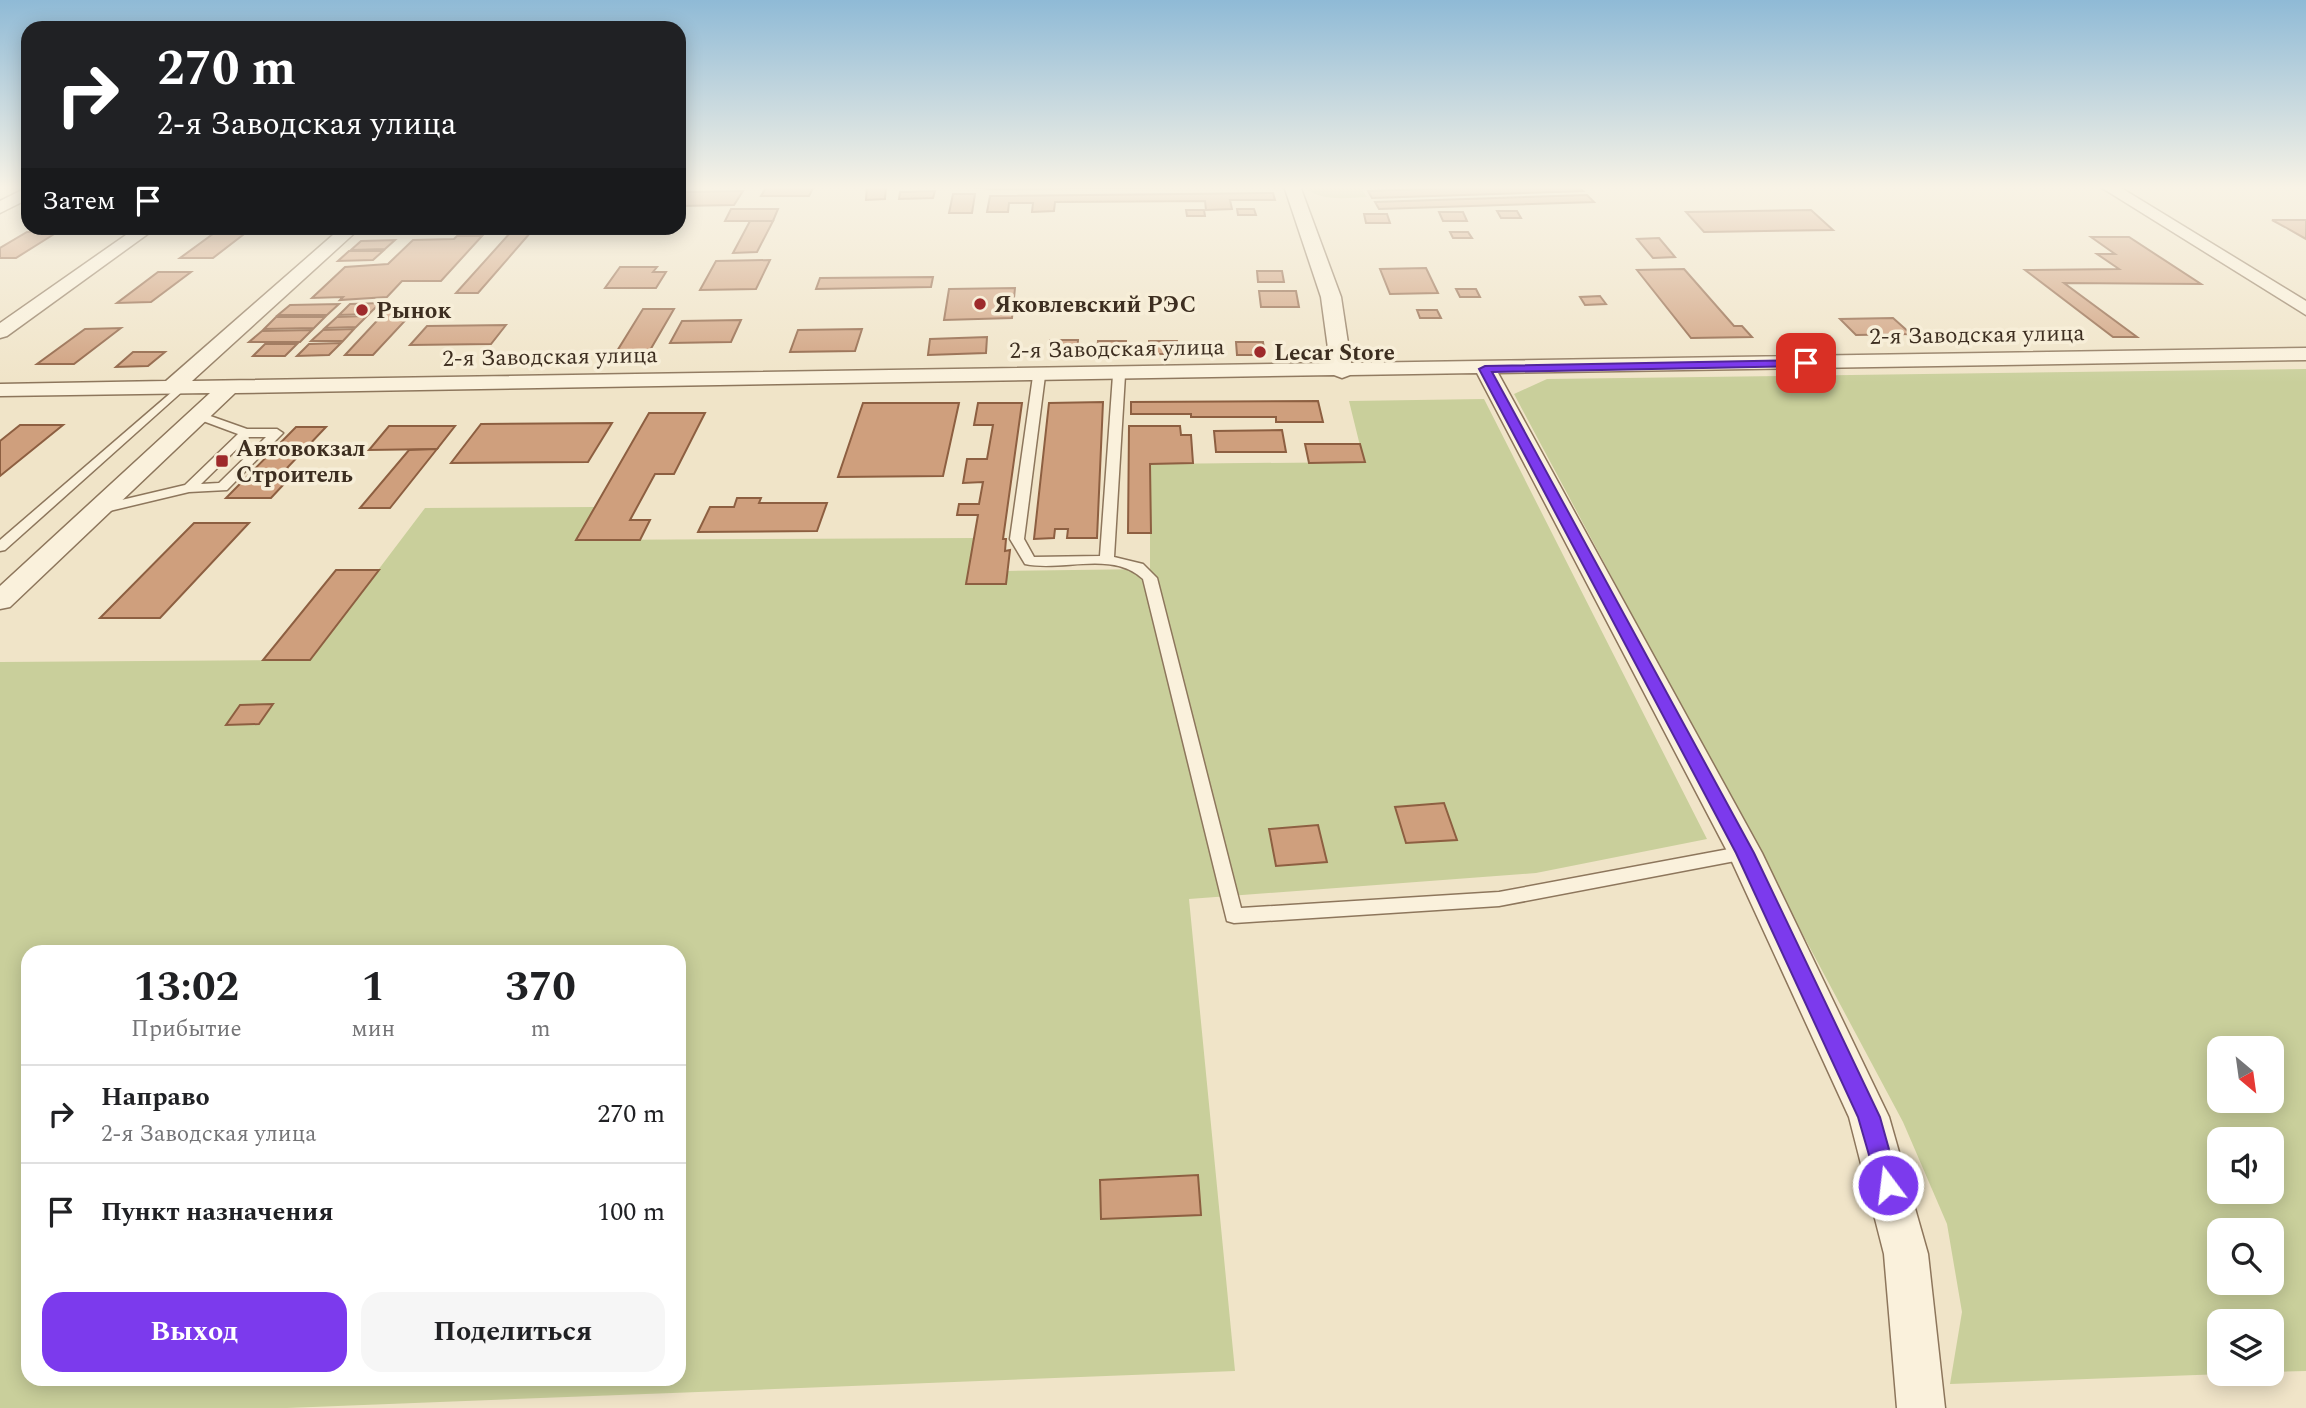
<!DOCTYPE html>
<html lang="ru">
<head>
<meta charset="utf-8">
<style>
  :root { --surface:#fff; --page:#f6f6f6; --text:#202124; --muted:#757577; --line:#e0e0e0; --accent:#7c3aed }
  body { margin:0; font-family:Spectral,serif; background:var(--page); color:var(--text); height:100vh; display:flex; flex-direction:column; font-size:26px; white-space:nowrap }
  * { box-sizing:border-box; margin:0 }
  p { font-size:23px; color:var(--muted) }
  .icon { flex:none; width:38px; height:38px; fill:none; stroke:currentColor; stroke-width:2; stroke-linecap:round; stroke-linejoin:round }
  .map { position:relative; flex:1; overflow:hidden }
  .sheet { position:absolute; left:21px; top:945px; width:665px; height:441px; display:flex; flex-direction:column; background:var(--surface); border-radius:21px; box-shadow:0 4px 18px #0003 }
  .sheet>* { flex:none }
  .hud { position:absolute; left:21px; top:21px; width:665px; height:214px; border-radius:21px; box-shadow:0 4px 18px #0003; background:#202124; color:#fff; overflow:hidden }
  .needle { width:46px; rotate:151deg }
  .fabs { position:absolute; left:2207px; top:1036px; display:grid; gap:14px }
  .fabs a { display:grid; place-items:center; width:77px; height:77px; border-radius:14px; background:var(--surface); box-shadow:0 4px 18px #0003; font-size:35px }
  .pin { position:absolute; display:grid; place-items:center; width:60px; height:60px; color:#fff; margin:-30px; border-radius:14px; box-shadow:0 4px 10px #0006 }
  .me { position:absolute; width:77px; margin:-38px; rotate:345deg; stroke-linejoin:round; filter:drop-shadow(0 0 5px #0008) }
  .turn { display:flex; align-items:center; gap:24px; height:147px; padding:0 21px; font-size:32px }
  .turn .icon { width:91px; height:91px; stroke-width:2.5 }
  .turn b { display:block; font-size:49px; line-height:60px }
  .then { display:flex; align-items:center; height:66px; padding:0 21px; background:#0003; gap:14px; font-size:26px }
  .eta { display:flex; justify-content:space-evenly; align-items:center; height:119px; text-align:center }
  .eta b { font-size:42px; font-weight:700; line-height:49px }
  .action { display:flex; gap:14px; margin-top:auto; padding:14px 21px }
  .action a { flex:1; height:80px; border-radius:21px; background:var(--accent); color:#fff; font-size:28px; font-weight:700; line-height:80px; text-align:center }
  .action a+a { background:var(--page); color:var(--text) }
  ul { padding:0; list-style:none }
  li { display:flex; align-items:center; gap:21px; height:98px; padding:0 21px; border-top:2px solid var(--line) }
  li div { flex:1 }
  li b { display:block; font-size:26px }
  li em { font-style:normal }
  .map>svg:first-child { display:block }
  .green { fill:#c9cf9b; fill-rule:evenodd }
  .building { fill:#cf9f7d; stroke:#8d5f41; stroke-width:2 }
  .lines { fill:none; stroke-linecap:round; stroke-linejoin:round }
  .service-casing { stroke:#8d765c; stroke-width:3 }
  .minor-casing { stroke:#8d765c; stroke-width:3 }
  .service { fill:#faf1dc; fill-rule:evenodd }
  .minor { fill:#faf1dc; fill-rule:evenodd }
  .route { fill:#7c3aed; stroke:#51269a; stroke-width:2 }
  .poi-dot { fill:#9e2a2b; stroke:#f7eed8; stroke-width:2.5 }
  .labels { text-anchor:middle; stroke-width:7; stroke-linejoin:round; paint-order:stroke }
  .far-poi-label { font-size:23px; font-weight:bold; fill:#3d2e20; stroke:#f7eed8; text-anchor:start }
  .far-street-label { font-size:23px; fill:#3d2e20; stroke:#f7eed8 }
</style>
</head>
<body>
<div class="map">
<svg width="2306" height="1408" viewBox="0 0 2306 1408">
  <rect width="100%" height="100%" fill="#f0e4c8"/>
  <g class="green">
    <path d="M1304,186H1359L1367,197C1347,198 1318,202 1304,186Z"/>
    <path d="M2306,369V1371L2272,1372V1321H2219V1374H2224L1950,1384L1962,1312L1947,1224L1903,1122L1514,394L1547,379ZM2219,1048H2272V1101H2219ZM2219,1139H2272V1192H2219ZM2219,1230H2272V1283H2219Z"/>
    <path d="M1484,399L1707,839L1536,873L1189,899L1235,1371L287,1408H0V662L310,660L425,508L595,507L577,540L974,538L966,584H1005L1007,571L1150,569V464L1364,462L1349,401ZM28,952H679V1379H28Z"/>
  </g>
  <g class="building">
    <polygon points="767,186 814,186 809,196 761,196"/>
    <polygon points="867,186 886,186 885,199 866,200"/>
    <polygon points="961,186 1262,186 993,189"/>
    <polygon points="1525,186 1578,186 1583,191 1372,198 1368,191"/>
    <polygon points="743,191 734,205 679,206 679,195 684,192"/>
    <polygon points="935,191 933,198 899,199 900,192"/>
    <polygon points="1273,193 1275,200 1230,200 1232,209 1206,210 1205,201 1055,202 1054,211 1032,212 1033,203 1009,203 1008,212 987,212 990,196"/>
    <polygon points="953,194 975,194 972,213 949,213"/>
    <polygon points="1587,195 1594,202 1379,209 1375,202"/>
    <polygon points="731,209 778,209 773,221 725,221"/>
    <polygon points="1237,209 1254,209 1256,215 1238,215"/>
    <polygon points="1186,210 1204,210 1205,216 1187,216"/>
    <polygon points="1811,210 1833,230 1704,232 1686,212"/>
    <polygon points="1497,211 1517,211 1521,218 1501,218"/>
    <polygon points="1439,212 1463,212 1467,221 1443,221"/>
    <polygon points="1364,214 1387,214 1390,223 1366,223"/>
    <polygon points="2272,220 2306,220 2306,239 2285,227"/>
    <polygon points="750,221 773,221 757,252 733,253"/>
    <polygon points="515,228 581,228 578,231 511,232"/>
    <polygon points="59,231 16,258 0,258 0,248 27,232"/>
    <polygon points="217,231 248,231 213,258 180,258"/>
    <polygon points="511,232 531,232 478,293 456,293"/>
    <polygon points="1450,232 1468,232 1472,238 1453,238"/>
    <polygon points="457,236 482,236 441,281 402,281 387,297 340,300 343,297 312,298 345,267 388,264 413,240 454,239"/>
    <polygon points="2091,237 2129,237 2201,284 2064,283 2137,337 2113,337 2025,270 2119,269 2097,254 2115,254"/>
    <polygon points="1659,238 1675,257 1653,258 1637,239"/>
    <polygon points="395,240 385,249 351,250 361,241"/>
    <polygon points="349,251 383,251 373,260 338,261"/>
    <polygon points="770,260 756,289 700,290 716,261"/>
    <polygon points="620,267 657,267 653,272 666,272 656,288 605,288"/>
    <polygon points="1426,268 1438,293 1390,294 1380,269"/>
    <polygon points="1684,269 1734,326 1742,326 1752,337 1691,338 1637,270"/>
    <polygon points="1257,271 1282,271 1284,282 1258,282"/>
    <polygon points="158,272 191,272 151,302 117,303"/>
    <polygon points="933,277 931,287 816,289 820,278"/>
    <polygon points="1015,288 1012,318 944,320 949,289"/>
    <polygon points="1456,289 1476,289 1480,297 1460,297"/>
    <polygon points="1259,291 1296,291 1299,307 1261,307"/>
    <polygon points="1600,296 1606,304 1585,305 1580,297"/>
    <polygon points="380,303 369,314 339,315 350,304"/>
    <polygon points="339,304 327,315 278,315 290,305"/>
    <polygon points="643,309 674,309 642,364 609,364"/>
    <polygon points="1417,310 1437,310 1441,318 1420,318"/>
    <polygon points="386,311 414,311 373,355 345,355"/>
    <polygon points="367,316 356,327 325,328 337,317"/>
    <polygon points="276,317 325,317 314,328 264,329"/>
    <polygon points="1893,318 1911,334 1856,335 1840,319"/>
    <polygon points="741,320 731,342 670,343 682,321"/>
    <polygon points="506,325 491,344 410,345 427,326"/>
    <polygon points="121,328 74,364 37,364 85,329"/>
    <polygon points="354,329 343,341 311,341 323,330"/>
    <polygon points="862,329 855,351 790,352 798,330"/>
    <polygon points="312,330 300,342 249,342 262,331"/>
    <polygon points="987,337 986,353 928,355 930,339"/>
    <polygon points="1050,340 1078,340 1077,353 1049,353"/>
    <polygon points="1098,341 1126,341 1125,354 1097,354"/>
    <rect x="1149" y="341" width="28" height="13"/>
    <polygon points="1236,342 1263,342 1265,355 1237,355"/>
    <polygon points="341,343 329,355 297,356 309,344"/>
    <polygon points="265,344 297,344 285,356 253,356"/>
    <polygon points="133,352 165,352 148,366 116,367"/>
    <polygon points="1318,401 1323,422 1276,422 1276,417 1191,417 1191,414 1131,414 1131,402"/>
    <polygon points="1103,402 1097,538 1067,538 1068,529 1055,529 1054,538 1034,539 1049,403"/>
    <polygon points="863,403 959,403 943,476 838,477"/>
    <polygon points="978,403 1022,403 1003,539 1006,539 1005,551 1010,550 1006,584 966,584 978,515 957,515 959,504 979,504 983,482 963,483 967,459 987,459 993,425 974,425"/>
    <polygon points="649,413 705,413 674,474 655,474 630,520 650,520 640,540 576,540"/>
    <polygon points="612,423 588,462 451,463 481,424"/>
    <polygon points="20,425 63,425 0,476 0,441"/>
    <polygon points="389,426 455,426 437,449 369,450"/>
    <polygon points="1129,426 1180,426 1181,435 1191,435 1193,463 1150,464 1151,533 1128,533"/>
    <polygon points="296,427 326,427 286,469 298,469 271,498 226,498"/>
    <polygon points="1282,430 1286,452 1216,452 1214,431"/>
    <polygon points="1305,444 1360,444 1365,462 1309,463"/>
    <polygon points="437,449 390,508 360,508 409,450"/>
    <polygon points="737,498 761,498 759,503 827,503 817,531 698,532 710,507 734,507"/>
    <polygon points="194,523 249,523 160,618 100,618"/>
    <polygon points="336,570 379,570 310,660 263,660"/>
    <polygon points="273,704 259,724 226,725 240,705"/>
    <polygon points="1444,803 1457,840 1406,843 1395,807"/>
    <polygon points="1318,825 1327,862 1276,866 1269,829"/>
    <polygon points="1198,1175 1201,1215 1101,1219 1100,1180"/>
  </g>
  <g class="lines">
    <g class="service-casing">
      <g id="service">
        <path d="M1039,373L1045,376L1024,539L1034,557L1100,556L1113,375L1119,372L1125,375L1114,557L1143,564L1157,578L1241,908L1499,892L1745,846L1751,848L1754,853L1751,858L1499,906L1234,923L1227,921L1143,579C1112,550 1063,572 1025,564L1010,539L1033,376Z"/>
        <polygon points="180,385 184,386 184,390 5,550 0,551 0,540"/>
        <path d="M199,412L247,429H277L283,433L227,490L189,492L97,514L92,513V507L185,485L238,434L195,418L193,416ZM249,437H266L219,483L201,484Z"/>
      </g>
    </g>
    <g class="minor-casing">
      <g id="minor">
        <polygon points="1284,186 1300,186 1341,297 1351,363 2306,348 2306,360 1498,373 1762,853 1889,1117 1928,1254 1945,1408 1897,1408 1884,1254 1849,1117 1728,853 1477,373 1350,375 1342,378 1334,375 235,393 10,607 0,609 0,586 210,393 0,396 0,384 166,381 341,228 360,228 192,381 1330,363 1321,297"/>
        <polygon points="2099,186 2118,186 2306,301 2306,315"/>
        <polygon points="28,187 28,199 0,213 0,201"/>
        <polygon points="136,228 156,228 7,336 0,338 0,323"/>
      </g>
    </g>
    <use href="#service" class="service"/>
    <use href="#minor" class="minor"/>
  </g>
  <linearGradient id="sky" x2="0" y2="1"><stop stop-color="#8fbad6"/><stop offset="0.49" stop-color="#f8f3e6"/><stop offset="1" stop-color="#f8f3e6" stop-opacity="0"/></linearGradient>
  <rect width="2306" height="383" fill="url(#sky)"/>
  <polygon class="route" points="1806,360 1810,361 1810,366 1492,372 1754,853 1880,1117 1899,1185 1896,1193 1888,1196 1880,1193 1858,1117 1736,853 1479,369 1485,366"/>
  <g class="poi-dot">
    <circle cx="980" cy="304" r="7"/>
    <circle cx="362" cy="310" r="7"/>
    <circle cx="1260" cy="352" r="7"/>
    <rect x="215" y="454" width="14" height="14" rx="3.5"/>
  </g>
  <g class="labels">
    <g class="far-poi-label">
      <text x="994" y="312">Яковлевский РЭС</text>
      <text x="376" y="318">Рынок</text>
      <text x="1274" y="360">Lecar Store</text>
      <text x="236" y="456">Автовокзал<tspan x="236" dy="26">Строитель</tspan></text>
    </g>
    <g class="far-street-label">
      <text transform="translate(1977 334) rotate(-1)" y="8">2-я Заводская улица</text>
      <text transform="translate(1117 348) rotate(-1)" y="8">2-я Заводская улица</text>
      <text transform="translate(550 356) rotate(-1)" y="8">2-я Заводская улица</text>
    </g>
  </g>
</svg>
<div class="fabs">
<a><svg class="needle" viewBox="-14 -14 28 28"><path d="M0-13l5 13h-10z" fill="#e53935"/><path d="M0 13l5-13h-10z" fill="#757577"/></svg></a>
<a><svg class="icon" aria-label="sound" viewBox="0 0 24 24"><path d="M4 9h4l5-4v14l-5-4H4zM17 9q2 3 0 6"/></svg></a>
<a><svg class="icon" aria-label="search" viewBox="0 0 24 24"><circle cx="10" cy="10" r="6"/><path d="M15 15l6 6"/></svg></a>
<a><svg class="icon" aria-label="layers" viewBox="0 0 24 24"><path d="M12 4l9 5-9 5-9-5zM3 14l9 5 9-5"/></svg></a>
</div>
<div class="pin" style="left:1806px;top:363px;background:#d93025"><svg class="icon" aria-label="arrive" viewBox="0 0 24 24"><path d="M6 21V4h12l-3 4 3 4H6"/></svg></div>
<svg class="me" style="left:1888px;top:1185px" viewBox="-20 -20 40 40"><circle r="17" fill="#7c3aed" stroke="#fff" stroke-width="3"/><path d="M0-11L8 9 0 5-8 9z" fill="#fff"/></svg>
<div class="hud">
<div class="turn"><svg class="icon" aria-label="right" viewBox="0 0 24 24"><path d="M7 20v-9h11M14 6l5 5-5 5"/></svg><div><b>270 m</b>2-я Заводская улица</div></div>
<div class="then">Затем<svg class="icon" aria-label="arrive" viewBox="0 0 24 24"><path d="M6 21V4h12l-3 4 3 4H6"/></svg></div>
</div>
<section class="sheet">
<div class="eta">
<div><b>13:02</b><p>Прибытие</p></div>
<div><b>1</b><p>мин</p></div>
<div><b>370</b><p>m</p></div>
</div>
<ul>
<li><svg class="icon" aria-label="right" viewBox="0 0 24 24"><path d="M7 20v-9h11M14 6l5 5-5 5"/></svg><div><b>Направо</b><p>2-я Заводская улица</p></div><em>270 m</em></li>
<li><svg class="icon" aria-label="arrive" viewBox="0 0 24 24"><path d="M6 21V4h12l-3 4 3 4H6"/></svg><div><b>Пункт назначения</b></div><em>100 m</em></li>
</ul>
<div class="action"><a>Выход</a><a>Поделиться</a></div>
</section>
</div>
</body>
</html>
